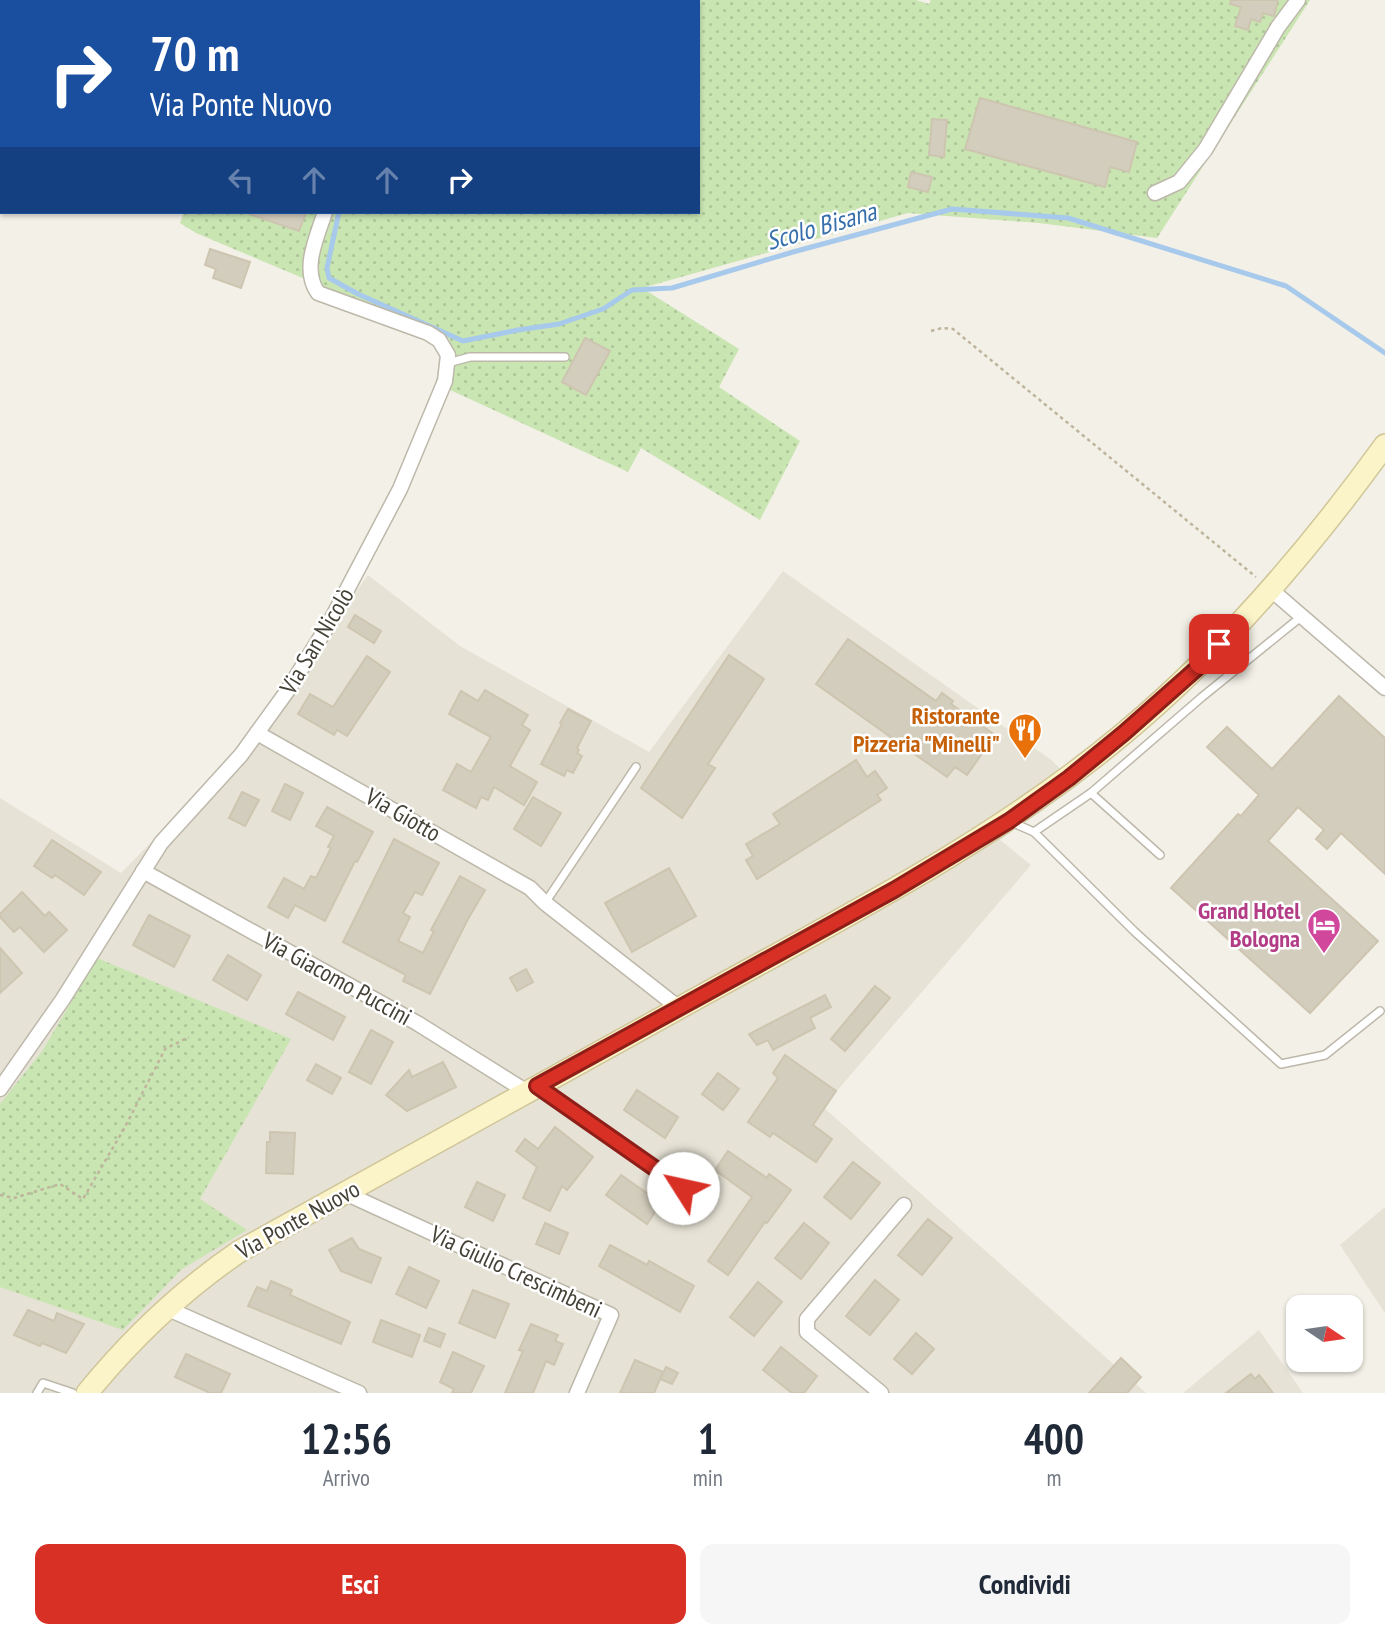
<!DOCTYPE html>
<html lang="it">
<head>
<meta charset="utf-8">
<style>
  :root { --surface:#fff; --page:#f6f6f7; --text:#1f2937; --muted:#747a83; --accent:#d93025 }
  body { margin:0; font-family:"PT Sans Narrow",sans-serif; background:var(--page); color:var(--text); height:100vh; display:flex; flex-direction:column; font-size:26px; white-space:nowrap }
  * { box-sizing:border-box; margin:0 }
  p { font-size:23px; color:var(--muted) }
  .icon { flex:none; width:38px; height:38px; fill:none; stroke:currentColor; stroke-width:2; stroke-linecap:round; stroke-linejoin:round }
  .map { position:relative; height:1393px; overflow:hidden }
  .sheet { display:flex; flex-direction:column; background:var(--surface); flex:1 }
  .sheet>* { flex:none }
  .top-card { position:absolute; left:0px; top:0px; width:700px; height:214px; box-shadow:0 2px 5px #0004; background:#1a4fa0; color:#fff; overflow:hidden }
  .needle { width:46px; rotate:103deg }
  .controls { position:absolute; left:1286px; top:1295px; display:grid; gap:14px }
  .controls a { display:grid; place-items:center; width:77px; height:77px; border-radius:14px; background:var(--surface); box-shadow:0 2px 5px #0004; font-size:35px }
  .pin { position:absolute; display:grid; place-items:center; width:60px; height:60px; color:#fff; margin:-30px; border-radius:14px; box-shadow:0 4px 10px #0006 }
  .me { position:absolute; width:77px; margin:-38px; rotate:305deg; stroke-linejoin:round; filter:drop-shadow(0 0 5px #0008) }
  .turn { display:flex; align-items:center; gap:24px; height:147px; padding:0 35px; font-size:32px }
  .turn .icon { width:91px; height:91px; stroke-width:2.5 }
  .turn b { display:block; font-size:49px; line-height:60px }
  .lanes { display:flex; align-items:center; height:66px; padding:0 35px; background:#0003; justify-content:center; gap:35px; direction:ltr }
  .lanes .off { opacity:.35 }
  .eta { display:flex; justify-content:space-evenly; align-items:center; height:119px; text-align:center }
  .eta b { font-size:42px; font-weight:700; line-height:49px }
  .button { display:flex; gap:14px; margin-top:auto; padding:14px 35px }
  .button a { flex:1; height:80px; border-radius:14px; background:var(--accent); color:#fff; font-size:28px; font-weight:700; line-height:80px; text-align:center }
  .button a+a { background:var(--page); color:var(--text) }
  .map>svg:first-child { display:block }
  .residential { fill:#e6e2d5 }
  .park { fill:url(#park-dots) }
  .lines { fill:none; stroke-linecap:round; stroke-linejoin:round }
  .stream { stroke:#a7c9ec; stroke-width:5 }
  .building { fill:#d3cdbd; stroke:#cec5b1; stroke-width:2 }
  .service-casing { stroke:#bdb8aa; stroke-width:10 }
  .minor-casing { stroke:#bdb8aa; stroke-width:17 }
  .secondary-casing { stroke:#d0c699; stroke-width:24 }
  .path { stroke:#beb59c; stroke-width:2.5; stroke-dasharray:3.5 3.5; stroke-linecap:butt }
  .service { stroke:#fff; stroke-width:7 }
  .minor { stroke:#fff; stroke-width:14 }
  .secondary { stroke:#fbf4c8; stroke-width:21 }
  .route-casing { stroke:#8d1f18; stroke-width:18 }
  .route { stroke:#d93025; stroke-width:12 }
  .labels { text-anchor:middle; stroke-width:5; stroke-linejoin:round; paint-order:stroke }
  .street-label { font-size:24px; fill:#454136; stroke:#fff }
  .food-label { font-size:24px; font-weight:bold; fill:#c56008; stroke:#fff; text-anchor:end }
  .hotel-label { font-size:24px; font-weight:bold; fill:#b23c85; stroke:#fff; text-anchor:end }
  .water-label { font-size:26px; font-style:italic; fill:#366fab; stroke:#fff }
</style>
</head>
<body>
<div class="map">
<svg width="1385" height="1393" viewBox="0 0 1385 1393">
  <defs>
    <pattern id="park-dots" width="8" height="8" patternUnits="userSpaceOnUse" patternTransform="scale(1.75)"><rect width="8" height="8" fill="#c9e5b2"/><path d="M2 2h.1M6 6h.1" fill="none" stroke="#aec69a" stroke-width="1.8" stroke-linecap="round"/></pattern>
  </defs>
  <rect width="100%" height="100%" fill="#f3f0e7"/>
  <g class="residential">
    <polygon points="783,571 1050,759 1078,785 1000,840 1031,865 823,1107 1146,1393 0,1393 0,798 121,873 242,750 368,575 460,646 649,752"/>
    <polygon points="1385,1207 1385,1313 1340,1245"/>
    <polygon points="1259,1330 1303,1393 1183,1393"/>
  </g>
  <g class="park">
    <polygon points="352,0 916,0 929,4 931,0 1310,0 1157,238 1039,223 908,213 642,288 739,349 719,387 800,441 760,520 641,448 628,472 435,383 450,340 196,233 180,223 184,212 698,212 698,2 352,2"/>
    <polygon points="97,958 291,1039 200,1199 247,1230 182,1269 123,1330 0,1287 0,1104 43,1050"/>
  </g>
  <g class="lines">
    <g class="stream">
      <polyline points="364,2 364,0"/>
      <polyline points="339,212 327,268 329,278 358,294 463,341 518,330 559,324 603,309 632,290 672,288 793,252 952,209 1068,218 1286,286 1385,353"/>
    </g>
  </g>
  <g class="building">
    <polygon points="1231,0 1278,0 1274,16 1263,13 1260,22 1251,19 1248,30 1235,26 1241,7 1230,4"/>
    <polygon points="980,98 1137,142 1129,172 1110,167 1105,187 965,149"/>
    <polygon points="932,119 947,120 944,157 929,155"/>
    <polygon points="911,172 932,177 928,192 908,187"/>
    <polygon points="250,212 306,212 299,231 249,214"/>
    <polygon points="210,249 250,262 241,288 213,278 216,269 205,265"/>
    <polygon points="585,338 610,351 586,395 562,382"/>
    <polygon points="355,615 381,631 374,643 348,627"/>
    <polygon points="848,639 936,701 942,693 953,701 951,704 995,735 967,775 955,767 947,777 816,684"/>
    <polygon points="729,655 764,679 708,764 715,768 682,818 641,788"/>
    <polygon points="367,656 390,672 347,736 337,730 334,735 298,714 310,694 333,707"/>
    <polygon points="485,690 528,715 522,725 530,730 510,766 537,782 524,805 494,787 488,800 481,797 476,808 443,790 457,764 471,772 491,737 449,714 461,691 478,701"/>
    <polygon points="1339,696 1385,738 1385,874 1341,833 1327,849 1316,839 1324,830 1298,807 1268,841 1378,941 1310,1013 1171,888 1238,814 1241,816 1259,795 1207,747 1227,727 1272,769"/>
    <polygon points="568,709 591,721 577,748 579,750 577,753 582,756 573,773 567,770 564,776 541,764 562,724 560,723"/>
    <polygon points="856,760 867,777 875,771 887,788 877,795 881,800 757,879 746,860 753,856 746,844 780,824 773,814"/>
    <polygon points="285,784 303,793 290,820 272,811"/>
    <polygon points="242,792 259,800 245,826 229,818"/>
    <polygon points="533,797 561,813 541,846 514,829"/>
    <polygon points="327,807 373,832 357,862 355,861 325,921 295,905 288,918 268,907 284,878 304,889 311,876 316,878 331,848 328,847 334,836 316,826"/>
    <polygon points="394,839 439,863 422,895 415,892 403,913 410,917 398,941 423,953 434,931 431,930 460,876 485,890 468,919 430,994 403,981 406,975 343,942"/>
    <polygon points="52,840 101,872 84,895 55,875 52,878 34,866"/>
    <polygon points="669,868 696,916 632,952 605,903"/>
    <polygon points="22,892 45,916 49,912 67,930 44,952 20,927 14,932 0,917 0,914"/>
    <polygon points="149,915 190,936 174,967 133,945"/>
    <polygon points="0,948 22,973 0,993"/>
    <polygon points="228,955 261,975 247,1000 213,980"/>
    <polygon points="526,969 533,982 517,991 510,978"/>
    <polygon points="875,986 890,998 845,1051 831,1039"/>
    <polygon points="298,992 345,1017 333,1040 286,1014"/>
    <polygon points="825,995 831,1007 810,1018 815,1028 773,1050 768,1040 757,1045 749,1034"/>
    <polygon points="371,1030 393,1042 371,1084 349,1072"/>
    <polygon points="785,1055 836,1091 813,1125 832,1139 816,1162 773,1133 770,1137 748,1122 778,1078 773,1073"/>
    <polygon points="443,1062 456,1087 407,1111 386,1095 409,1070 412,1077"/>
    <polygon points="316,1064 341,1078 332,1094 307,1080"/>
    <polygon points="718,1073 739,1089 723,1110 702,1094"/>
    <polygon points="637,1090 678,1117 665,1138 624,1110"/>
    <polygon points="555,1127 593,1157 567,1190 562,1186 550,1211 523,1198 537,1167 516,1151 525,1139 538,1149"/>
    <polygon points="270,1132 295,1133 293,1174 266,1173 267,1142 270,1142"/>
    <polygon points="728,1151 767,1178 769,1174 791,1190 767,1223 765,1222 728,1275 708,1261 752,1197 715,1170"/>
    <polygon points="853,1162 880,1183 851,1219 824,1197"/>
    <polygon points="621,1175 661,1203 647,1224 606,1195"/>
    <polygon points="477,1182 505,1195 493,1221 465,1207"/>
    <polygon points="928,1219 952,1238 922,1275 898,1255"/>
    <polygon points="545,1223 568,1233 559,1254 536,1244"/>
    <polygon points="804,1223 829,1243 801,1279 775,1258"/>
    <polygon points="352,1238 359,1249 381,1258 371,1283 341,1271 329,1250"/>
    <polygon points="610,1245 647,1265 649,1261 694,1286 680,1312 599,1266"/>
    <polygon points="409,1267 439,1281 426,1308 396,1294"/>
    <polygon points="875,1280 899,1300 870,1335 846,1316"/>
    <polygon points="271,1281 292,1290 290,1295 350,1322 341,1344 248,1306 257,1287 267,1291"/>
    <polygon points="758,1282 782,1302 754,1336 730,1317"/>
    <polygon points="473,1290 509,1304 495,1338 459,1323"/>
    <polygon points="28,1310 54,1321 57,1313 84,1324 66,1353 42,1343 40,1346 14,1335"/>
    <polygon points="381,1320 420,1335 412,1357 373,1342"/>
    <polygon points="531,1324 558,1335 555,1341 563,1344 554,1365 546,1361 533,1393 505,1393 523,1351 519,1350"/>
    <polygon points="429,1328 445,1334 440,1347 424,1341"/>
    <polygon points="916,1333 934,1349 912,1374 894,1359"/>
    <polygon points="781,1347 817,1376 804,1393 792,1393 763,1370"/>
    <polygon points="453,1352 484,1366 471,1393 452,1393 454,1389 440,1382"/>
    <polygon points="186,1354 230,1374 221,1393 210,1393 175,1377"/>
    <polygon points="1121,1358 1141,1377 1127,1393 1089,1393"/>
    <polygon points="635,1360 663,1372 654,1393 620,1393"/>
    <polygon points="666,1367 678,1373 672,1384 660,1379"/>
    <polygon points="1251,1374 1255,1379 1259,1375 1273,1393 1226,1393"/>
  </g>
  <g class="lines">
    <g class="service-casing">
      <g id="service">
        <polyline points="448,363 470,357 565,357"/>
        <polyline points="1091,793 1160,855"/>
        <polyline points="1009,821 1034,832 1135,932 1281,1064 1325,1055 1380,1011"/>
        <polyline points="1034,832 1091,793 1202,697 1302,616"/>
        <polyline points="545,903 636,767"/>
        <polyline points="37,1393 43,1383 73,1393"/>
      </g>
    </g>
    <g class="minor-casing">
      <g id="minor">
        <polyline points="352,2 352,0"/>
        <polyline points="1155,193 1179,182 1205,150 1278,27 1298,0"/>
        <polyline points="1269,588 1385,688"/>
        <polyline points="257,733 530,888 545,903 679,1008"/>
        <polyline points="143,871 417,1023 527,1092"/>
        <polyline points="537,1086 704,1203"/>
        <path d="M0,1089L63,999L161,843L241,755L288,690L330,622L400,489L445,381L448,355L439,340L428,333L318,293C301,269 317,237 325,212"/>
        <polyline points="345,1193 611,1315 577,1393"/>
        <polyline points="166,1308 359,1393"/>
        <polyline points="881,1393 807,1332 807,1319 904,1205"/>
      </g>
    </g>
    <g class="secondary-casing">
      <path id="secondary" d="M87,1393C132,1338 181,1291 240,1251C394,1167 547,1080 701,996C846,916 995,841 1123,734C1223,651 1309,550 1385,445"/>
    </g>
    <g class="path">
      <polyline points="931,331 942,328 953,329 1256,577"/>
      <polyline points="0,1195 14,1198 60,1184 83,1199 125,1127 165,1049 189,1037"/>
    </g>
    <use href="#service" class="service"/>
    <use href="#minor" class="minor"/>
    <use href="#secondary" class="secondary"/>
  </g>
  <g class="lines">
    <g class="route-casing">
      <polyline id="route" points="683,1188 537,1086 894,890 1009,821 1069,778 1124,733 1203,663 1219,644"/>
    </g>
    <use href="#route" class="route"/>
  </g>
  <defs>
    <g id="restaurant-pin" transform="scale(1.75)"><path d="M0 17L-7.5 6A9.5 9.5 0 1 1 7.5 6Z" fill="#e8710a" stroke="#fff"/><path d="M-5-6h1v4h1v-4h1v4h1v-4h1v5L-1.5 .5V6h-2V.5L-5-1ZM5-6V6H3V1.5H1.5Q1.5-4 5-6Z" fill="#fff"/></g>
    <g id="hotel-pin" transform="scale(1.75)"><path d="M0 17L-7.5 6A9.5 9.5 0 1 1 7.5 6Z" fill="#d1479c" stroke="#fff"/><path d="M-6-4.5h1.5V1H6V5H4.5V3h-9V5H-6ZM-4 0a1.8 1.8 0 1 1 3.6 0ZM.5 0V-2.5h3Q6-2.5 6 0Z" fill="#fff"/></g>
  </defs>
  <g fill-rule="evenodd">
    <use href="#restaurant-pin" x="1025" y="730"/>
    <use href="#hotel-pin" x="1324" y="925"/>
  </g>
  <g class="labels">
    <g class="street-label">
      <text transform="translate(317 641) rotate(-59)" y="8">Via San Nicolò</text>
      <text transform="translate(403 815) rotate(30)" y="8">Via Giotto</text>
      <text transform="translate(337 979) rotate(29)" y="8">Via Giacomo Puccini</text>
      <text transform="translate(298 1220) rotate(-29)" y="8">Via Ponte Nuovo</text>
      <text transform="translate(516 1272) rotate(25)" y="8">Via Giulio Crescimbeni</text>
    </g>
    <g class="food-label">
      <text x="1000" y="724">Ristorante<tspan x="1000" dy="28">Pizzeria "Minelli"</tspan></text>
    </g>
    <g class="hotel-label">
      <text x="1300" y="919">Grand Hotel<tspan x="1300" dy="28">Bologna</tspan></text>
    </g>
    <g class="water-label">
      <text transform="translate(821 226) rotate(-16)" y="9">Scolo Bisana</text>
    </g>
  </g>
</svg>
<div class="controls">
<a><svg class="needle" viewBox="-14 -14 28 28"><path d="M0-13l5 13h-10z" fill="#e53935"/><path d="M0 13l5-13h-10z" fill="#747a83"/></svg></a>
</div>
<div class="pin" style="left:1219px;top:644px;background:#d93025"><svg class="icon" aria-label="arrive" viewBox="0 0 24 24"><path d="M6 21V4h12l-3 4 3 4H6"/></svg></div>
<svg class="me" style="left:683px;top:1188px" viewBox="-20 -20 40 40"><circle r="19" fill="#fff"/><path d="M0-13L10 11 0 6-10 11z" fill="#d93025"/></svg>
<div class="top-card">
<div class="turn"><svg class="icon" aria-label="right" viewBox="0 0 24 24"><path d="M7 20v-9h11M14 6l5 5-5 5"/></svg><div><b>70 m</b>Via Ponte Nuovo</div></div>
<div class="lanes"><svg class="icon off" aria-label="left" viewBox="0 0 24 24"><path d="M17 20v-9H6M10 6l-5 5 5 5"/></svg><svg class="icon off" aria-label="ahead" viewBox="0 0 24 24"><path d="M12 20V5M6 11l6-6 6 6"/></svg><svg class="icon off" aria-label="ahead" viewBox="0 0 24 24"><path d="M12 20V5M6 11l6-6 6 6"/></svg><svg class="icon" aria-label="right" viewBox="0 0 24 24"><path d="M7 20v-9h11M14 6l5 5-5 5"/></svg></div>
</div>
</div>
<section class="sheet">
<div class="eta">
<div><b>12:56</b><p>Arrivo</p></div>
<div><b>1</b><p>min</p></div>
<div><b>400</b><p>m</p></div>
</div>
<div class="button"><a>Esci</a><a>Condividi</a></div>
</section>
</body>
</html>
